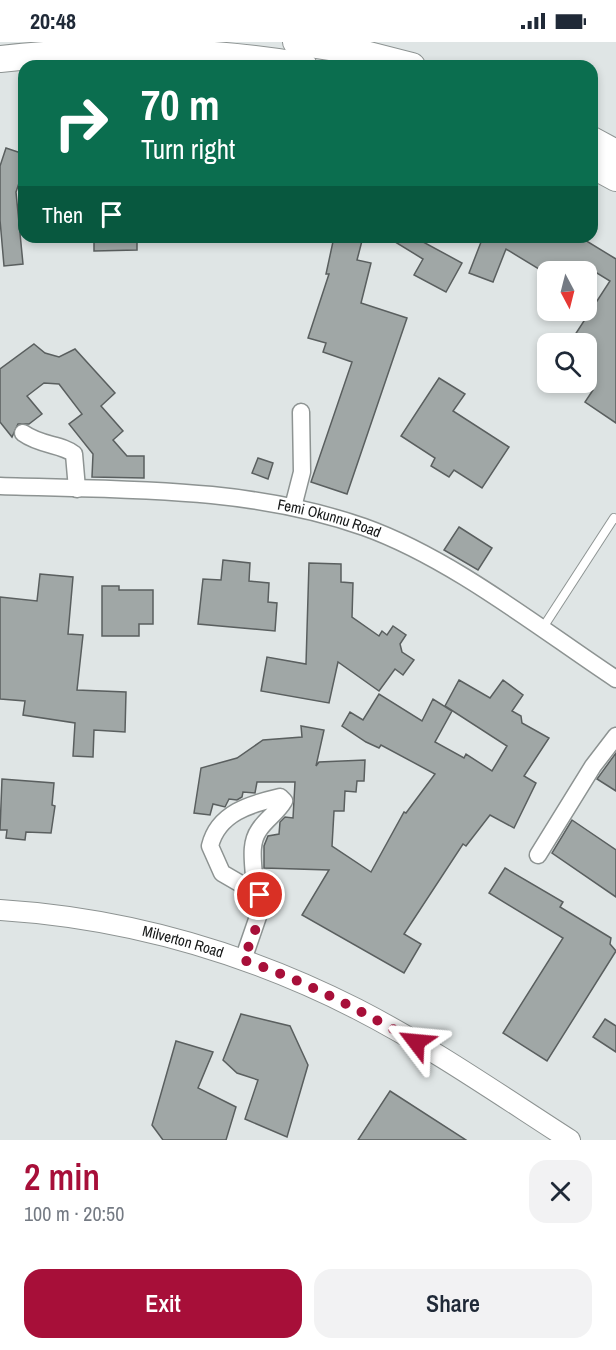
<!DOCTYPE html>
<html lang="en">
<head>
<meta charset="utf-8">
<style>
  :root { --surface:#fff; --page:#f2f2f3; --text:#1f2937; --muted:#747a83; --accent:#a70f39 }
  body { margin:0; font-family:"Archivo Narrow",sans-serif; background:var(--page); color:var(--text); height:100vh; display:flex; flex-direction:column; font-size:22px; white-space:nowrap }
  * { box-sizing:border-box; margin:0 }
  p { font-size:20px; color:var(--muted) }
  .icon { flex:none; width:33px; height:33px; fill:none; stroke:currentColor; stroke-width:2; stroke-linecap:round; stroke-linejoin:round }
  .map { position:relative; height:1098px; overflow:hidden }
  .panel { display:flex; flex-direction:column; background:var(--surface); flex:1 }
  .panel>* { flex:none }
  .banner { position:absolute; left:18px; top:18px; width:580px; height:183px; border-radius:18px; box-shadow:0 3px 9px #0003; background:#0b6e4f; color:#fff; overflow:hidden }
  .needle { width:39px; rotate:173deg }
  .fabs { position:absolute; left:537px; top:219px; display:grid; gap:12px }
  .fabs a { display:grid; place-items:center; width:60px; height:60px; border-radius:12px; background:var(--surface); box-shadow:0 3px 9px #0003; font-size:30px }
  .pin { position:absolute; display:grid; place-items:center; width:51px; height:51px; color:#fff; margin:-26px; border:3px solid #fff; border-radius:50%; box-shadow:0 2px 6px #0007 }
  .me { position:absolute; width:66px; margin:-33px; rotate:299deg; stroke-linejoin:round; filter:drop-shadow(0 0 4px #0008) }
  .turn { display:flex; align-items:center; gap:21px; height:126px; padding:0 24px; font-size:27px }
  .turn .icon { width:78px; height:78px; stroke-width:2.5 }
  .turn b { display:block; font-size:42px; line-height:51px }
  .then { display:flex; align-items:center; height:57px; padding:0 24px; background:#0003; gap:12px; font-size:22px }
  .round { display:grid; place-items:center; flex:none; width:63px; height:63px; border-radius:18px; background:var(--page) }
  .overview { display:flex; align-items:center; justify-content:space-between; height:102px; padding:0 24px }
  h1 { font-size:36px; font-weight:600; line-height:45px; color:var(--accent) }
  .cta { display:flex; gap:12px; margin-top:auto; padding:12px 24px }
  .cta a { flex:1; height:69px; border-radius:18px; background:var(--accent); color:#fff; font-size:24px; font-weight:600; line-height:69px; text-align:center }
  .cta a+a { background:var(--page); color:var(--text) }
  .status { display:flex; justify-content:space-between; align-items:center; height:42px; padding:0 30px; background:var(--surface); direction:ltr }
  .status svg { height:16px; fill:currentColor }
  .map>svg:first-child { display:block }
  .building { fill:#a0a7a6; stroke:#5a5f5f; stroke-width:1.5 }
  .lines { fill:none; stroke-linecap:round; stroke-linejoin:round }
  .service-casing { stroke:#8d9392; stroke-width:10 }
  .minor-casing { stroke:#8d9392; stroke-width:19 }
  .tertiary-casing { stroke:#8d9392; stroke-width:22 }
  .primary-casing { stroke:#8d9392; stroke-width:28 }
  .service { stroke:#fff; stroke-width:8 }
  .minor { stroke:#fff; stroke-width:16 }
  .tertiary { stroke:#fff; stroke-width:20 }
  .primary { stroke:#fff; stroke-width:26 }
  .route { stroke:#a70f39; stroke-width:10; stroke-dasharray:0 18 }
  .labels { text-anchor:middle; stroke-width:4.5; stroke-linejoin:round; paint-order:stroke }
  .street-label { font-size:15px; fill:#141616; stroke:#fff }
</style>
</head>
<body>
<div class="status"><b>20:48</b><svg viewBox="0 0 49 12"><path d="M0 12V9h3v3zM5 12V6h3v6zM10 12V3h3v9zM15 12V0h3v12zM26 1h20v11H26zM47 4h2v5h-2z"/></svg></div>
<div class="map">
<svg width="616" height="1098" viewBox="0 0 616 1098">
  <rect width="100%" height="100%" fill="#dfe5e5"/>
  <g class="building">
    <polygon points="6,106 24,112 24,126 16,150 23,222 4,224 0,178 0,124"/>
    <polygon points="94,195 137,195 137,208 94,209"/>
    <polygon points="334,195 363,195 357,218 371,221 361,261 407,276 347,452 311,440 352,320 323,310 326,301 308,296 329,232 326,232"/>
    <polygon points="387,195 414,195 462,221 446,250 414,233 423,217"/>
    <polygon points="483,195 580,195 616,217 616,381 585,360 593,348 586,345 586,302 569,302 610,239 584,223 580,230 548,230 547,232 506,207 493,240 469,231"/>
    <polygon points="34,302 45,311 59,315 75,307 115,351 101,364 123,389 113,398 127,414 144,414 144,436 92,435 93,412 69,382 82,372 59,342 44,341 27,354 42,372 29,382 18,382 12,395 0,380 0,327"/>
    <polygon points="439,336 465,352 453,369 509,405 482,446 454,428 449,435 431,424 435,416 401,394"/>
    <polygon points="258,416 273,421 268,437 252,431"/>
    <polygon points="459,485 492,506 478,528 444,508"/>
    <polygon points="223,518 250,521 249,539 269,541 268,560 277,561 275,589 198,582 203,537 221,538"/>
    <polygon points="309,521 341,522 341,540 353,541 352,575 379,594 382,589 387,593 393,584 406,593 400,602 402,610 414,618 403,633 395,627 379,649 338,620 329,661 261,649 267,615 306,622"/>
    <polygon points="40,532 73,535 68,592 83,593 77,648 126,650 125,690 94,688 93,715 73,714 75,681 23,673 25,659 0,657 0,555 37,559"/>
    <polygon points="102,544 119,544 119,548 153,548 153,582 139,582 139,594 102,594"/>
    <polygon points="459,638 490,656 503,638 523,653 512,669 521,674 522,681 549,696 524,734 536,741 514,786 490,773 466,804 463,802 404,892 421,902 404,931 302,873 329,828 264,826 264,804 268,794 279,792 280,780 285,775 293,776 295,740 257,740 255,751 243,750 242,755 237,758 229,757 225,765 213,762 210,773 194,771 201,726 237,716 263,698 302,695 301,684 324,688 316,724 319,720 365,718 364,739 357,739 356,750 345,749 344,769 334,769 332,804 371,830 404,770 406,771 435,732 381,703 379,706 366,700 342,684 350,670 363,678 379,652 422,679 433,657 452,669 435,700 464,716 466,712 492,729 507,704 445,664"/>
    <polygon points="616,711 616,749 597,737"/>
    <polygon points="2,737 54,741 52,763 55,764 51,791 26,790 25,798 6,796 7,788 0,788"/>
    <polygon points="572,778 616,808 616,855 552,811"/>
    <polygon points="505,826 563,860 560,865 611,896 610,902 616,909 547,1019 503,991 563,896 489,851"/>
    <polygon points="241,972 290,984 308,1023 287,1095 245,1077 258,1038 237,1031 223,1018"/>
    <polygon points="605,977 616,984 616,1010 593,995"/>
    <polygon points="176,999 213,1010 198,1046 236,1065 226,1098 163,1098 152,1083"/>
    <polygon points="390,1049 466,1098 358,1098"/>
  </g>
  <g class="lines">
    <g class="service-casing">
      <polyline id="service" points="542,587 614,476"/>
    </g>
    <g class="minor-casing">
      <g id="minor">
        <path d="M23,391C41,404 62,402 74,412L77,447"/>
        <path id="s1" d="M0,444C122,448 247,444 364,485C451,516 539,586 616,637"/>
        <polyline points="293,465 302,430 301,370"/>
        <polyline points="538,813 593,724 616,694"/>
        <path d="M243,918L263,860L260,853L222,831L210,804C218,771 250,762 280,755L284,759C277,771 266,777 259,788C247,805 256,829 254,849"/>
      </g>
    </g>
    <g class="tertiary-casing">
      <g id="tertiary">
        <path id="s2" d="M0,868C125,876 245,910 357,967C431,1005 500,1053 570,1098"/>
      </g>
    </g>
    <g class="primary-casing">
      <g id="primary">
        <polyline points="296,0 349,8 412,24"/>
        <path d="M0,17C101,6 203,7 304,24"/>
        <polyline points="592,98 616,111"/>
        <polyline points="592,123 616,136"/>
      </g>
    </g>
    <use href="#service" class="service"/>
    <use href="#minor" class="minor"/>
    <use href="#tertiary" class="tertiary"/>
    <use href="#primary" class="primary"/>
  </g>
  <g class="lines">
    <path class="route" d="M260,853C267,867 249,902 243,918C304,938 361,969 416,1000"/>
  </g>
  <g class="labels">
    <g class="street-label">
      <text dy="5" stroke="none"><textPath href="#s1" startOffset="332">Femi Okunnu Road</textPath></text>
      <text dy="5" stroke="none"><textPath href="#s2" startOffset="186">Milverton Road</textPath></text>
    </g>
  </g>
</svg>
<div class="fabs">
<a><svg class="needle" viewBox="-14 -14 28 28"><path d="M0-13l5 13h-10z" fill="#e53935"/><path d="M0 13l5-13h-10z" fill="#747a83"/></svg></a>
<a><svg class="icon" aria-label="search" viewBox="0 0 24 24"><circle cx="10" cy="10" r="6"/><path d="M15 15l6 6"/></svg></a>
</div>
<div class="pin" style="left:260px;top:853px;background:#d93025"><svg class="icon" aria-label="arrive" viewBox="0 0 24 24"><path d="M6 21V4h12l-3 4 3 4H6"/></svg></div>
<svg class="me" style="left:416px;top:1000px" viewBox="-20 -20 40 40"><path d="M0-17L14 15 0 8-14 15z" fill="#a70f39" stroke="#fff" stroke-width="4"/></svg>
<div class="banner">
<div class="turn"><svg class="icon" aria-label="right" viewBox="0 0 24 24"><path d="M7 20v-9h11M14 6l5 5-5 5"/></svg><div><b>70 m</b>Turn right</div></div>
<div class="then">Then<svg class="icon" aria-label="arrive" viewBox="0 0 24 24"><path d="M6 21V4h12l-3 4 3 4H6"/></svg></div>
</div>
</div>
<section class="panel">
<div class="overview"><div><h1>2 min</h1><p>100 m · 20:50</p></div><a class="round"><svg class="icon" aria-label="close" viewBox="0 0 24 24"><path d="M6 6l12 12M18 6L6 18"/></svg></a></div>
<div class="cta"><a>Exit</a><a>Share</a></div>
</section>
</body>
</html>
